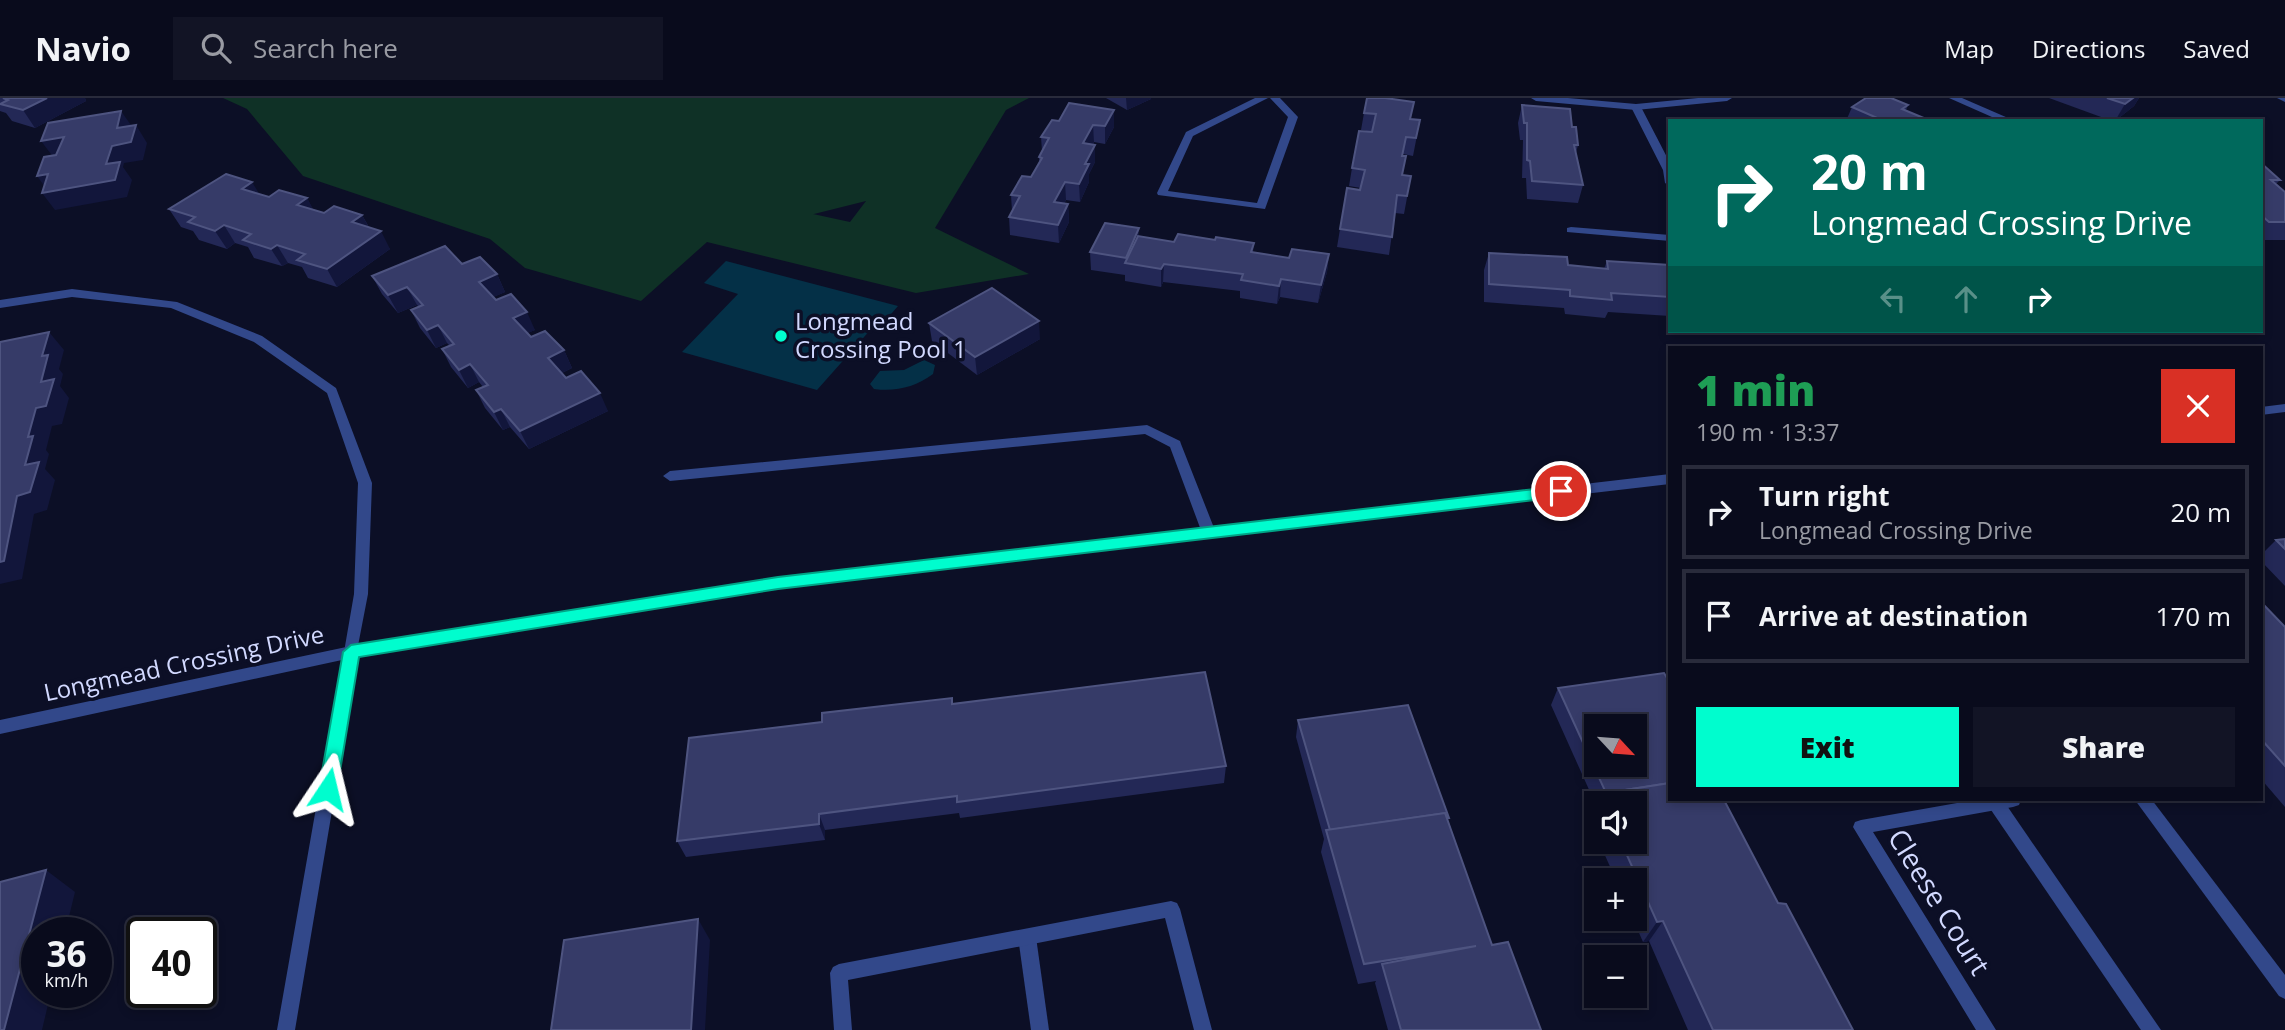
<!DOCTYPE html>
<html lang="en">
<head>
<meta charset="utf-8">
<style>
  :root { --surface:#090b1c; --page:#121425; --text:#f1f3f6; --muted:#999ba3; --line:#292b3b; --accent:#00fdce }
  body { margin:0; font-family:"Open Sans",sans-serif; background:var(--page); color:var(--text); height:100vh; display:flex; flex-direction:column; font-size:26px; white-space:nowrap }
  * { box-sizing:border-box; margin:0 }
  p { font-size:23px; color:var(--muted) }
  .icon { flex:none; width:38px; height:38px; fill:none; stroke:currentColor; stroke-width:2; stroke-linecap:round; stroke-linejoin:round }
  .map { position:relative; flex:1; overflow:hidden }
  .drawer { position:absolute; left:1668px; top:248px; width:595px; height:455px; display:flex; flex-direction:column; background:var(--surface); border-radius:0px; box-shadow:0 4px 10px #0003,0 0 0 2px var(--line) }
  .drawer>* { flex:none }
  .top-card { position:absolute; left:1668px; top:21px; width:595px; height:214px; border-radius:0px; box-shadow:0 4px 10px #0003,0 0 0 2px var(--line); background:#00695c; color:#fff; overflow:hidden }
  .needle { width:46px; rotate:116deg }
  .controls { position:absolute; left:1584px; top:616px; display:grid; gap:14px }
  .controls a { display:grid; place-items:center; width:63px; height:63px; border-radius:0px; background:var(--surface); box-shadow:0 4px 10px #0003,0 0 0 2px var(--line); font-size:35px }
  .speed { position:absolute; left:21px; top:819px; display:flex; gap:14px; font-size:35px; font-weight:700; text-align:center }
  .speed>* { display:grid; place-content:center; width:91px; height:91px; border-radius:50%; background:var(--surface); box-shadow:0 4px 10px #0003,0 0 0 2px var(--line); line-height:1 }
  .speed small { font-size:18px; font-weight:400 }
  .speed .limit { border:4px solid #111; border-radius:10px; background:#fff; color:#111 }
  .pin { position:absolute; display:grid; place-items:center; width:60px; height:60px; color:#fff; margin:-30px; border:4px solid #fff; border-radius:50%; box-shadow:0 2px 7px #0007 }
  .me { position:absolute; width:77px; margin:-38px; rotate:10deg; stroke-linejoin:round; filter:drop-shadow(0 0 5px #0008) }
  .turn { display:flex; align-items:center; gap:24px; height:147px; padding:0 28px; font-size:32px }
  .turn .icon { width:91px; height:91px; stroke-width:2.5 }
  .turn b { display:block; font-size:49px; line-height:60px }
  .lanes { display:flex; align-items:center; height:66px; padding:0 28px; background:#0003; justify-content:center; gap:35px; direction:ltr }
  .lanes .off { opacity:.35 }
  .round { display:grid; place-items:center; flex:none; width:74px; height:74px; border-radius:0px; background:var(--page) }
  .headline { display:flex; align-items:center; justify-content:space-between; height:119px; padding:0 28px }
  h1 { font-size:42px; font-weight:800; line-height:52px; color:#1e9e55 }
  .button { display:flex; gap:14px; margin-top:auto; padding:14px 28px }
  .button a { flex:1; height:80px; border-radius:0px; background:var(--accent); color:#111; font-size:28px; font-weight:800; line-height:80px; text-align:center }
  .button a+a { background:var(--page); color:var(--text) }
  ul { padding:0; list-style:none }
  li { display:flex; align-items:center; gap:21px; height:94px; margin:0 14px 10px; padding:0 14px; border:4px solid var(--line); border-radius:0px }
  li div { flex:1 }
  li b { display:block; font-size:26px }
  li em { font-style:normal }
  header { display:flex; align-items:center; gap:42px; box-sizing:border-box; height:98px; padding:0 35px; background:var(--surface); border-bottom:2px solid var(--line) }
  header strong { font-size:33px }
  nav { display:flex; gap:38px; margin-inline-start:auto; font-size:24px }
  .search { width:490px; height:63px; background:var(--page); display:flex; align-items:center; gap:18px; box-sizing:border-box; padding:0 24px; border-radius:0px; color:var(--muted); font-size:26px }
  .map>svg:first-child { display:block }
  .green { fill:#0f3126; fill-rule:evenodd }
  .water { fill:#043047 }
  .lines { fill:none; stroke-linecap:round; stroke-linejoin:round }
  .service { fill:#32488a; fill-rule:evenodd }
  .minor { fill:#32488a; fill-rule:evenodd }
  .tertiary { fill:#32488a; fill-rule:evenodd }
  .wall { fill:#232856 }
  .shaded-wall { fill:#12163b }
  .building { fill:#363b68; stroke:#4e5480; stroke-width:2; fill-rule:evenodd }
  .route { fill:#00fdce; stroke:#00a486; stroke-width:2 }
  .poi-dot { fill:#00fdce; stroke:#0c0f26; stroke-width:2.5 }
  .labels { text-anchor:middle; stroke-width:7; stroke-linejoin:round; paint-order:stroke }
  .poi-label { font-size:24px; fill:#d2d9ff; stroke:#0c0f26; text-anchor:start }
  .street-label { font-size:24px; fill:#d2d9ff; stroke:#0c0f26 }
  .near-street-label { font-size:28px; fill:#d2d9ff; stroke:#0c0f26 }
</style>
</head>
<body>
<header>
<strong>Navio</strong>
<div class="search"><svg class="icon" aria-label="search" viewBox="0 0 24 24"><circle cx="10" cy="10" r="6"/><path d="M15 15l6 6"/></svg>Search here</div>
<nav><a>Map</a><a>Directions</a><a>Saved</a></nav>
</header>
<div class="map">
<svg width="2285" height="932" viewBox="0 0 2285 932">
  <rect width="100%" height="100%" fill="#0c0f26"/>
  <path class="green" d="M223,0H1029L1006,12L935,130L1029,176L916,195L707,144L641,203L525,170L490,141L303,78L247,11ZM866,103L850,124L813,116H814Z"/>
  <g class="water">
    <polygon points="726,163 898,208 886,222 880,221 817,292 682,254 738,196 704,185"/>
    <path d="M924,262L935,267L933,276C915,289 896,294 874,291L870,286L880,273L904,272Z"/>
  </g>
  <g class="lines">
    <g class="service">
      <polygon points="1255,0 1268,0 1193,38 1168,93 1257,105 1288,19 1270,0 1280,0 1298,19 1265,111 1158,97 1157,95 1186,34"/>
      <polygon points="1949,0 1962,0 2015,23 2001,23"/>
      <polygon points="1633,7 1641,9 1670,65 1670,88 1665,85 1663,72 1631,9"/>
      <polygon points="1571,129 1670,137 1670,143 1567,134 1567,130"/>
      <polygon points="1147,327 1180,343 1181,346 1216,435 1214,439 1209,440 1202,435 1170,349 1145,336 670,383 663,378 670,373"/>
      <polygon points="1988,702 2003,702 2161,932 2141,932 1989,709"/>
      <polygon points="1027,831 1033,833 1036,839 1049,932 1031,932 1018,839 1021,833"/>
    </g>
    <g class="minor">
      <polygon points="1531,0 1568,0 1636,6 1698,0 1732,0 1727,3 1636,12 1536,3"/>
      <polygon points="72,191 177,204 262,238 336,290 372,385 368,496 356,558 346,558 344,554 354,496 358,385 327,295 254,244 171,210 72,199 0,210 0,202"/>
      <polygon points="1974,702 2021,702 2019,707 2013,709 1873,734 1996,932 1976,932 1853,729 1855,724 1861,722"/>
      <polygon points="2135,702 2152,702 2285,877 2285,901 2279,898"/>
      <polygon points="1171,803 1177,805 1180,811 1212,932 1194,932 1165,820 848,882 852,932 834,932 830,875 833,869 839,866"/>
    </g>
    <g class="tertiary">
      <polygon points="2277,0 2285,0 2285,4"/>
      <polygon points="2285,306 2285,314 2261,317 2261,309"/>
      <polygon points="1670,376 1670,386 778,490 358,559 295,932 277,932 342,562 0,636 0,622 351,548 778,480"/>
    </g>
  </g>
  <g class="wall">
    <polygon points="0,0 85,0 86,3 35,30 12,23 6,15 0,13"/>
    <polygon points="1106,0 1151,0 1151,1 1127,12"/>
    <polygon points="2049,0 2139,0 2134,8 2115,23 2112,23"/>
    <polygon points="1522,7 1572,29 1578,47 1576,55 1583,87 1578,105 1527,101 1526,80 1522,80 1523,42 1520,42 1518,25"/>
    <polygon points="1908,7 1906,12 1931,23 1846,23 1852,9"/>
    <polygon points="1114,12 1114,29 1105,46 1094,44 1093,47 1095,64 1089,76 1089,84 1080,104 1066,102 1064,106 1068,106 1069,124 1059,145 1010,137 1009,119 1012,113 1011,97 1031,79 1039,65 1039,59 1042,53 1041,39 1059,23"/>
    <polygon points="1364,15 1420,22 1413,58 1403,56 1402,77 1411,78 1404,116 1395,115 1389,157 1337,149 1340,131 1361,90 1349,88 1352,70 1372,34 1361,32"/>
    <polygon points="2261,65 2280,82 2276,86 2285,94 2285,142 2261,142"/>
    <polygon points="259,96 269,99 307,100 313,112 324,115 362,117 369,129 390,151 337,189 308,180 302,169 288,165 282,168 254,160 248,149 235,145 227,151 199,142 193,133 181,129 169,111"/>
    <polygon points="1139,130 1139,138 1174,144 1215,142 1254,145 1253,154 1289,160 1329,156 1327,174 1318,205 1280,199 1277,206 1240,200 1240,193 1163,184 1161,189 1125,183 1125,177 1091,172 1090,154"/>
    <polygon points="1489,155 1568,167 1604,171 1607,163 1670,167 1670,218 1608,214 1605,220 1565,216 1564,210 1484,204 1484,172"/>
    <polygon points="462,166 497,176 505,194 493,199 535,232 527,235 531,239 564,252 572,270 562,275 566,280 608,313 529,351 510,329 503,332 485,310 476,292 483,289 479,284 468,290 451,269 442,251 450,248 447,245 436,250 420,230 411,212 419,209 417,207 398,215 382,196 372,178"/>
    <polygon points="929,225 1040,241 977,277 932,243"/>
    <polygon points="2285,441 2285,488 2261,463 2261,457 2276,442"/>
    <polygon points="2261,504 2285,529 2285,709 2261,681"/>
    <polygon points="1558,590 1670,702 1778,805 1853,932 1688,932 1649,843 1643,844 1633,821 1634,821 1634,782 1616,782 1599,744 1634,744 1634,705 1596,705 1596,737 1588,718 1595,705 1551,607"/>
    <polygon points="953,606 1226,668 1224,685 960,720 959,715 825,732 825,742 686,759 677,743 822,624"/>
    <polygon points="1298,622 1449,720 1448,722 1492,847 1541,932 1388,932 1375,885 1376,883 1358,886 1321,754 1324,741 1296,639"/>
  </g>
  <g class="shaded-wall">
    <polygon points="47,0 85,0 86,3 35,30 23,12"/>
    <polygon points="1126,0 1151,0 1151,1 1127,12"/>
    <polygon points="2133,0 2139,0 2134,8 2115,23 2125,6"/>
    <polygon points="1114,12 1114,29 1105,46 1105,28"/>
    <polygon points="121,13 133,30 136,27 147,45 143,62 124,65 123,69 132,82 127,99 55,112 42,95 48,93 37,78 106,66"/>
    <polygon points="1093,27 1094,44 1084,63 1083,45"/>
    <polygon points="64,39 54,60 41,43"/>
    <polygon points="1095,47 1095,64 1089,76 1089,84 1080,104 1079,86 1085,66"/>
    <polygon points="252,84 263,102 242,91"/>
    <polygon points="1065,84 1066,102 1055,122 1054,104"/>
    <polygon points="307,100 317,118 297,107"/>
    <polygon points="1068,106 1069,124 1059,145 1058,127"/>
    <polygon points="362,117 372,135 352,124"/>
    <polygon points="224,127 235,145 227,151 215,133"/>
    <polygon points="1139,130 1139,148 1126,165 1126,160"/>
    <polygon points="381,133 390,151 337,189 327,171"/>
    <polygon points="277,147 288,165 282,168 271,151"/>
    <polygon points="1329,156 1327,174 1318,205 1321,187"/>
    <polygon points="1164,166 1163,184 1161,189 1161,171"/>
    <polygon points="497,176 505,194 487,202 479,184"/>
    <polygon points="1281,181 1280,199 1277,206 1279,188"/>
    <polygon points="407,189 417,207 398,215 388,197"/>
    <polygon points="527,214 535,232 521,238 513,220"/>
    <polygon points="1039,223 1040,241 977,277 975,259"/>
    <polygon points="438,227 447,245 436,250 427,232"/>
    <polygon points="49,234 64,252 59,271 63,276 60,288 69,300 62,326 52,328 46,352 49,356 45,371 55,382 47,412 34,416 22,481 0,486 0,464 25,367 28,339 41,284 42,258"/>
    <polygon points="564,252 572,270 556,278 548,260"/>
    <polygon points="470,266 479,284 468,290 459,272"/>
    <polygon points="600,295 608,313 529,351 520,333"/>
    <polygon points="501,311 510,329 503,332 494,314"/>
    <polygon points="819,716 825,732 825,742 819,726"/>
    <polygon points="46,772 75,794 65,835 37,835 37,894 51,894 42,932 4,932"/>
    <polygon points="698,821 710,842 705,932 691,932"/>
    <polygon points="1663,823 1649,843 1643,844 1657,824"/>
  </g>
  <g class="building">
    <polygon points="3,0 47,0 23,12 0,6 8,2"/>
    <polygon points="1367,0 1385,0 1414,4 1410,21 1420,22 1416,40 1406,39 1402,58 1406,58 1402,77 1411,78 1407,98 1397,97 1392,139 1340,131 1347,90 1360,92 1365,72 1352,70 1359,33 1372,34 1376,16 1364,15"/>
    <polygon points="1866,0 1891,0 1908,7 1902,11 1931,23 1884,23 1852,9"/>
    <polygon points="2107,0 2133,0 2125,6"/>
    <polygon points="1069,5 1114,12 1105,28 1093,27 1083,45 1095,47 1085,66 1089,66 1079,86 1065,84 1054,104 1068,106 1058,127 1009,119 1020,98 1011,97 1022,78 1031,79 1042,60 1039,59 1049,40 1041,39 1052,22 1059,23"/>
    <polygon points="1522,7 1570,11 1572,29 1576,29 1578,47 1574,47 1583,87 1532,83 1530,63 1527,62 1527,25 1524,25"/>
    <polygon points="121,13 117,30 136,27 131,44 112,48 106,66 120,64 115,82 42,95 48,76 37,78 44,59 56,57 64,39 41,43 48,25"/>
    <polygon points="2261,65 2280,82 2271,82 2285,94 2285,124 2269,124 2261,117"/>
    <polygon points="226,76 252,84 242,91 269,99 279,92 307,100 297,107 324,115 334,108 362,117 352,124 381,133 327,171 297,162 305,156 277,147 271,151 243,142 251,136 224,127 215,133 188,124 195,119 169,111"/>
    <polygon points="1105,125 1139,130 1126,160 1090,154"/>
    <polygon points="1178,136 1215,142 1216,139 1254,145 1251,154 1289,160 1292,151 1329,156 1321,187 1281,181 1279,188 1241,182 1243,176 1164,166 1161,171 1125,165 1138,138 1174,144"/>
    <polygon points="445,148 462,166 480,159 497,176 479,184 496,202 511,196 527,214 513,220 531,239 545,233 564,252 548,260 566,280 581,273 600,295 520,333 501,311 494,314 476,292 488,287 470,266 459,272 442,251 454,246 438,227 427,232 411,212 423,207 407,189 388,197 372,178"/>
    <polygon points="1489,155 1567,159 1568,167 1608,171 1607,163 1670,167 1670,199 1611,195 1612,202 1570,198 1570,192 1489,186"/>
    <polygon points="992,190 1039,223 975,259 929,225"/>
    <polygon points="49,234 42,258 48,257 41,284 54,281 46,308 36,310 28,339 33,338 25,367 39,364 30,394 17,398 4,463 0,464 0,244"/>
    <polygon points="2285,441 2285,451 2276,442"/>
    <polygon points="2261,504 2285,529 2285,668 2261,641"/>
    <polygon points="1205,574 1226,668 957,704 957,698 819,716 819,726 677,743 689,640 822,624 822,615 952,600 952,606"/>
    <path d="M1664,575L1670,585V685L1606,695L1558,590ZM1596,628H1634V667H1596Z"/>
    <polygon points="1408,607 1449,720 1447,720 1445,715 1330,732 1298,622"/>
    <polygon points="1670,685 1670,702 1724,702 1778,805 1786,806 1853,932 1713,932 1663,823 1657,824 1621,744 1634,744 1634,705 1604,705 1599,696"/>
    <polygon points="1445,715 1492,847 1508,844 1541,932 1401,932 1382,866 1476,848 1364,866 1326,732"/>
    <polygon points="46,772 4,932 0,932 0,784"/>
    <polygon points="698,821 691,932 551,932 564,842"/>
  </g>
  <polygon class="route" points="1561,388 1569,393 1561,399 778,491 359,559 337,691 334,696 321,696 319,691 343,554 351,547 778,479"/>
  <circle class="poi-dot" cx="781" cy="238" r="7"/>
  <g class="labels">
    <g class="poi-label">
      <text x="795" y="232">Longmead<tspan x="795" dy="28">Crossing Pool 1</tspan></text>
    </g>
    <g class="street-label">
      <text transform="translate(184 566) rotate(-12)" y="8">Longmead Crossing Drive</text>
    </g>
    <g class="near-street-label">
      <text transform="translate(1939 804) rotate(58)" y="10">Cleese Court</text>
    </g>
  </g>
</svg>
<div class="controls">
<a><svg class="needle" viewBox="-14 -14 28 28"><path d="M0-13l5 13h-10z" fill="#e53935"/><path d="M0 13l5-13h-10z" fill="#999ba3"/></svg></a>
<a><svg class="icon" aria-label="sound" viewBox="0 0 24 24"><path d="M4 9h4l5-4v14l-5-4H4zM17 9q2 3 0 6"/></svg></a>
<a>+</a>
<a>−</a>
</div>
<div class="speed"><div>36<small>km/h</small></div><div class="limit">40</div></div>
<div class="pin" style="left:1561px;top:393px;background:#d93025"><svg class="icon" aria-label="arrive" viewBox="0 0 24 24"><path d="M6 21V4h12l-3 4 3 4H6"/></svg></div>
<svg class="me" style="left:328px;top:691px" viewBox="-20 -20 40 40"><path d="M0-17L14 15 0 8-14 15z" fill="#00fdce" stroke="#fff" stroke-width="4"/></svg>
<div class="top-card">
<div class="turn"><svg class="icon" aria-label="right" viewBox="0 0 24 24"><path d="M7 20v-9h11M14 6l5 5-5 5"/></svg><div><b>20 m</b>Longmead Crossing Drive</div></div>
<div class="lanes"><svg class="icon off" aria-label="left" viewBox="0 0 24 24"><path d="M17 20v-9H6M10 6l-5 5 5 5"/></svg><svg class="icon off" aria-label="ahead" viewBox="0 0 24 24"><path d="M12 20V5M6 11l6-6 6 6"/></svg><svg class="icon" aria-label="right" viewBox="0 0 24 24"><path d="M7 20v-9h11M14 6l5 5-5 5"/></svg></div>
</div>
<section class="drawer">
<div class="headline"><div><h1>1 min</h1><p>190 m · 13:37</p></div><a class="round" style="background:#d93025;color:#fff"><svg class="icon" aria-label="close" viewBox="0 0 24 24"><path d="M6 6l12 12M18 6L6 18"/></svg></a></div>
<ul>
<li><svg class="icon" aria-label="right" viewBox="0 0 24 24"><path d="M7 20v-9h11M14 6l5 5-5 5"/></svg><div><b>Turn right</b><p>Longmead Crossing Drive</p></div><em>20 m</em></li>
<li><svg class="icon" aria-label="arrive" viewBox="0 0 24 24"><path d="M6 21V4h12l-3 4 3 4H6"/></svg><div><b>Arrive at destination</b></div><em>170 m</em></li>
</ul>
<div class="button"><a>Exit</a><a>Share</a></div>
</section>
</div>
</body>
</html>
